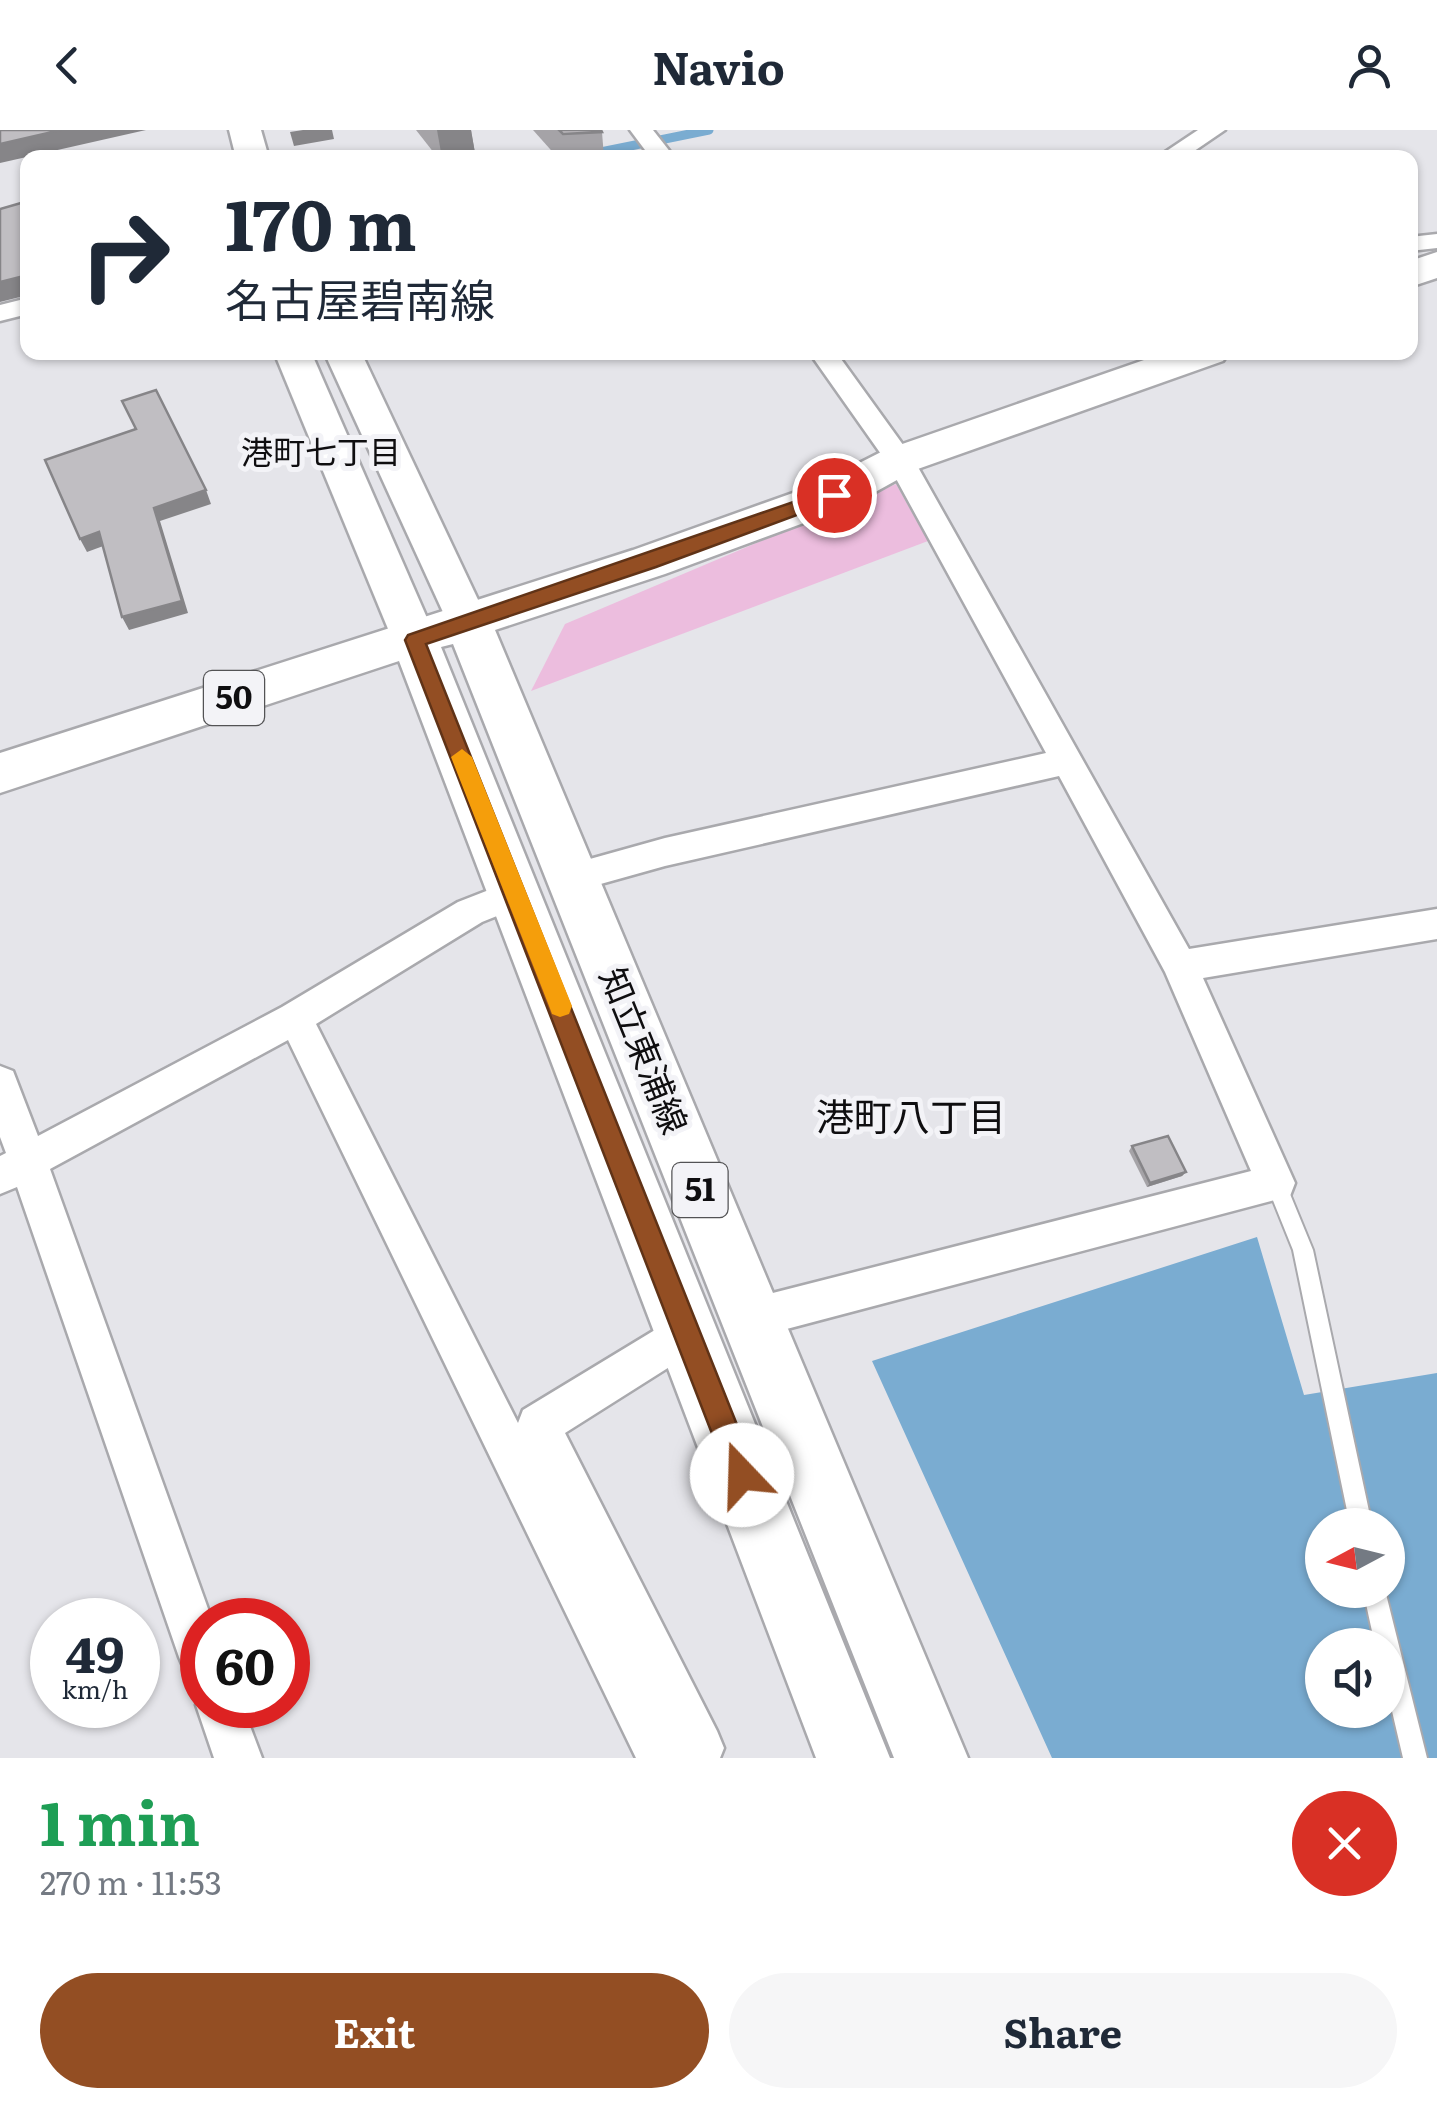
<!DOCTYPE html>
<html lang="en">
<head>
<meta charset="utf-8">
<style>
  :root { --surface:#fff; --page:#f6f6f7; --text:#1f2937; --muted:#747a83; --accent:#934e23 }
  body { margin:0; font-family:Literata,"Noto Sans JP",serif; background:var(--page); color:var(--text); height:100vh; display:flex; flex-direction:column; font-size:38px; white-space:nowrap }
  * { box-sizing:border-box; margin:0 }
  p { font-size:32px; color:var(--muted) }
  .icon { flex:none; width:55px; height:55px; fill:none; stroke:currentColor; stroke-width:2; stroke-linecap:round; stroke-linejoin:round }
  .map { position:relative; height:1628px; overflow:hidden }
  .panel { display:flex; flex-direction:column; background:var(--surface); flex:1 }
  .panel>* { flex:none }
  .guide { position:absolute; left:20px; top:20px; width:1398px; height:210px; border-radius:20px; box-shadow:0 2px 8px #0004; background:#fff; color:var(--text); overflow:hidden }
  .needle { width:65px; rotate:263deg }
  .controls { position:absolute; left:1305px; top:1378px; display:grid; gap:20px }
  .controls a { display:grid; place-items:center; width:100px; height:100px; border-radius:50%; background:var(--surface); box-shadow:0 2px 8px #0004; font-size:50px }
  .speed { position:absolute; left:30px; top:1468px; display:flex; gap:20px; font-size:50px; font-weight:700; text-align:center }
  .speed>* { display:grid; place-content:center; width:130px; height:130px; border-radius:50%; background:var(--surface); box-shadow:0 2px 8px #0004; line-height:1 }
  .speed small { font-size:25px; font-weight:400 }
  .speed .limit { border:15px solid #d22; background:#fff; color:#111 }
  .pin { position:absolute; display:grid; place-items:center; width:85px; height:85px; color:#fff; margin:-42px; border:5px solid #fff; border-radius:50%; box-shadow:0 2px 10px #0007 }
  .me { position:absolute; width:110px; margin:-55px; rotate:339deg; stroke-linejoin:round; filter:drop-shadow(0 0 8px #0008) }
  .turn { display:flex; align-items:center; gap:35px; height:210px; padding:0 40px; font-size:45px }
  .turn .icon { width:130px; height:130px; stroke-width:2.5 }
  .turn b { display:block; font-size:70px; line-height:85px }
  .round { display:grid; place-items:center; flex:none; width:105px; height:105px; border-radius:52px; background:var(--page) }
  .summary { display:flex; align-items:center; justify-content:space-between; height:170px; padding:0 40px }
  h1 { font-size:60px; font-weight:700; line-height:75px; color:#1e9e55 }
  .action { display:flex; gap:20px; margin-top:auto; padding:20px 40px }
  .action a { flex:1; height:115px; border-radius:60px; background:var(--accent); color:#fff; font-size:40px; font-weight:700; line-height:115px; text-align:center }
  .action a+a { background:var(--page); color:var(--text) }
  header { display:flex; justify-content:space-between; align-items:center; height:130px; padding:0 40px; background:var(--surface); font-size:45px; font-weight:700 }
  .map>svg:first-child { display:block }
  .green { fill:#ecbdde }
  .water { fill:#7aacd1; fill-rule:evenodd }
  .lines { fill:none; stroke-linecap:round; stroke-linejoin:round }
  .stream { stroke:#7aacd1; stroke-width:9 }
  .lane-casing { stroke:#a9a9ad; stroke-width:4 }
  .street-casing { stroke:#a9a9ad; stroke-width:5 }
  .secondary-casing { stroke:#a9a9ad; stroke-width:5 }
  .primary-casing { stroke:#a9a9ad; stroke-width:5 }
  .lane { fill:#fff; fill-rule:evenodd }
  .street { fill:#fff; fill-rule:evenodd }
  .secondary { fill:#fff; fill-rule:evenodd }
  .primary { fill:#fff; fill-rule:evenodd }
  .wall { fill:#a5a3a7 }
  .shaded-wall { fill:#868588 }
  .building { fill:#c0bec2; stroke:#868588; stroke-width:2.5 }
  .route { fill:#934e23; stroke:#603317; stroke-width:2.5 }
  .slow { fill:#f59e0b }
  .labels { text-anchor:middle; stroke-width:10; stroke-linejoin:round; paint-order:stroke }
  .far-neighbourhood-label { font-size:32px; fill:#0f0e10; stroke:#f3f3f7 }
  .shield { fill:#f3f3f7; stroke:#535355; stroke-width:2.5 }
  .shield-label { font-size:32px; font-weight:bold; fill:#0f0e10 }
  .street-label { font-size:35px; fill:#0f0e10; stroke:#f3f3f7 }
  .neighbourhood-label { font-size:38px; fill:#0f0e10; stroke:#f3f3f7 }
</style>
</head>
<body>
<header><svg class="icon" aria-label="back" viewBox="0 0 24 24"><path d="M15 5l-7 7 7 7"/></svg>Navio<svg class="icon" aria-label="person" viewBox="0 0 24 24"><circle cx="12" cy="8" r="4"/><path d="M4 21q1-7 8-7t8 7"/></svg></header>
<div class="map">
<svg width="1437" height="1628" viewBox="0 0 1437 1628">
  <rect width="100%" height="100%" fill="#e5e5ea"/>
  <polygon class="green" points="896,354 928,411 531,561 565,494"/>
  <path class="water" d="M1257,1107L1304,1265L1437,1243V1628H1052L872,1231ZM1322,1395H1388V1460H1322ZM1322,1515H1388V1580H1322Z"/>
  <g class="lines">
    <polyline class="stream" points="571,28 709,0"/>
    <g class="lane-casing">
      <g id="lane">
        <polygon points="1276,1044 1283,1047 1313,1120 1372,1395 1350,1395 1293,1120 1266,1053 1269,1047"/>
        <polygon points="1363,1460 1385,1460 1427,1628 1403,1628 1388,1564 1388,1515 1375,1515"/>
      </g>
    </g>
    <g class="street-casing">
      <g id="street">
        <polygon points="630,0 653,0 675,28 651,28"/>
        <polygon points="1198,0 1225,0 1184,28 1156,28"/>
        <polygon points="1437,104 1437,118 1410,121 1410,107"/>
        <polygon points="28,168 28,184 0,191 0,175"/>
        <polygon points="809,222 836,222 914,330 1189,819 1437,779 1437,809 1203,848 1295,1053 1290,1066 753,1208 739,1202 733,1188 739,1174 753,1168 1251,1041 1165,842 1059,646 665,736 572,762 560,758 555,748 560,738 572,734 665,708 1046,623 888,334"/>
        <polygon points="517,749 529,753 534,763 529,773 482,792 316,894 518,1293 523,1280 673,1189 687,1183 701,1189 707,1203 701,1217 565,1303 717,1601 724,1618 720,1628 636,1628 288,910 50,1039 212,1490 202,1490 202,1550 186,1543 179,1527 17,1057 0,1064 0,1026 6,1023 0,1007 0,936 13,941 38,1006 282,877 458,772"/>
        <polygon points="202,1559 202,1575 242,1575 262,1628 214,1628 196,1575"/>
      </g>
    </g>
    <g class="secondary-casing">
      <g id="secondary">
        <polygon points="229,0 261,0 269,28 236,28"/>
        <polygon points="274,222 311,222 437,511 430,522 415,527 400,522 393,511"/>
        <polygon points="324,222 361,222 489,493 483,504 468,509 453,504"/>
      </g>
    </g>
    <g class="primary-casing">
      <g id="primary">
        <polygon points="1437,122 1437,148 1410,157 1410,131"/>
        <polygon points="1167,222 1229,222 1223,231 915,340 850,376 665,444 495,500 968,1628 894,1628 453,514 441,517 890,1628 816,1628 399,531 0,663 0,623 633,420 818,354 885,320"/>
      </g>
    </g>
    <use href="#lane" class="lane"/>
    <use href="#street" class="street"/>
    <use href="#secondary" class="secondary"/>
    <use href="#primary" class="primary"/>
  </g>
  <g class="wall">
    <polygon points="416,0 471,0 475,23 459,28 438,28"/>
    <polygon points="533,0 601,0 602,2 604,28 558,28"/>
    <polygon points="1132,1016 1186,1042 1182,1046 1147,1057 1129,1021"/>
  </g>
  <g class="shaded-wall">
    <polygon points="61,0 146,0 0,33 0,14"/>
    <polygon points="303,0 332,0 334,9 294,16 290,2"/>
    <polygon points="437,0 471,0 475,23 459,28 442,28"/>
    <polygon points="28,145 28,165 0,172 0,152"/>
    <polygon points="206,360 211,374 160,391 188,483 129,500 122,487 154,378"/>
    <polygon points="99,402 106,415 87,422 80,409"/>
    <polygon points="1186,1042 1182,1046 1147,1057 1150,1053"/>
  </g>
  <g class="building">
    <polygon points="0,0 61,0 0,14"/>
    <polygon points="559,0 601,0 602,2 563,4"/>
    <polygon points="28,71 28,145 0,152 0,79"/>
    <polygon points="156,260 206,360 154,378 182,471 122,487 99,402 80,409 45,330 136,299 122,271"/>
    <polygon points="1168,1006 1186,1042 1150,1053 1132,1016"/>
  </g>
  <polygon class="route" points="834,358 843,365 840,369 656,437 426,514 757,1345 752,1355 742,1359 733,1355 728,1345 405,510 408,505"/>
  <polygon class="slow" points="462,619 472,627 572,876 569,884 560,887 552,884 549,876 451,627"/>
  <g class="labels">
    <g class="far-neighbourhood-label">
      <text x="321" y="334">港町七丁目</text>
    </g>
    <g class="shield">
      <rect x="204" y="541" width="60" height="54" rx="8"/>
      <rect x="672.5" y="1033" width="55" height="54" rx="8"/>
    </g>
    <g class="shield-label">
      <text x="234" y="579">50</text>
      <text x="700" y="1071">51</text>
    </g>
    <g class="street-label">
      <text transform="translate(643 921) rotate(68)" y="12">知立東浦線</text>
    </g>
    <g class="neighbourhood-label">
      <text x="911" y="1001">港町八丁目</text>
    </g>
  </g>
</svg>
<div class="controls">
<a><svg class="needle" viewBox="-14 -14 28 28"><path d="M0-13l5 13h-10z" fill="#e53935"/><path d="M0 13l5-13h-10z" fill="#747a83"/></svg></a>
<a><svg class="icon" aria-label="sound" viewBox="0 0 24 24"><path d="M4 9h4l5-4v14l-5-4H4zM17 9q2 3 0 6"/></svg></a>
</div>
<div class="speed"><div>49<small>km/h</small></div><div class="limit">60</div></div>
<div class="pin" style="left:834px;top:365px;background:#d93025"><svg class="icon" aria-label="arrive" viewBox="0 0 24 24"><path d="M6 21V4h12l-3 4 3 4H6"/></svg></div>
<svg class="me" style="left:742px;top:1345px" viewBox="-20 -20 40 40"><circle r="19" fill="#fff"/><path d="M0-13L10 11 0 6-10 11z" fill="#934e23"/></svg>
<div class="guide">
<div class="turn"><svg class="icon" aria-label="right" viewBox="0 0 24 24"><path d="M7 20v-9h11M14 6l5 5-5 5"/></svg><div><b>170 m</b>名古屋碧南線</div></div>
</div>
</div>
<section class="panel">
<div class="summary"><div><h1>1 min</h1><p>270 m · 11:53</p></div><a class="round" style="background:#d93025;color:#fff"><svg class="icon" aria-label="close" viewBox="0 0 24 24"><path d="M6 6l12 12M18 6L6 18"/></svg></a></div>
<div class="action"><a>Exit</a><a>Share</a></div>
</section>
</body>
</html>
